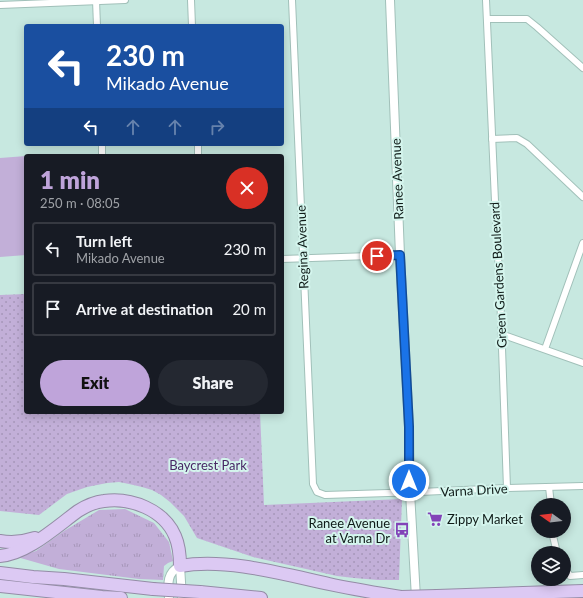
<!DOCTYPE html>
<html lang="en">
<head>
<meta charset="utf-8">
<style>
  :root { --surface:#171b24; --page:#242831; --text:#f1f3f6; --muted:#9ea1a6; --line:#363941; --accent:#bfa4da }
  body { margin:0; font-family:Lato,sans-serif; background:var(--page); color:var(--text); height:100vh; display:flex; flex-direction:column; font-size:15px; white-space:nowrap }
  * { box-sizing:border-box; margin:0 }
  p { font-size:13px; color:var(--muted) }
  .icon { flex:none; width:22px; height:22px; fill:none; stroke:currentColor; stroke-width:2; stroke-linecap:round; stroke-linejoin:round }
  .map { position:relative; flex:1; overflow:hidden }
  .side { position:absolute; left:24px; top:154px; width:260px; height:260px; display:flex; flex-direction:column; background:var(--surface); border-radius:4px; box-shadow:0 2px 10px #0003 }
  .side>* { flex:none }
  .hud { position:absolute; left:24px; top:24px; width:260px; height:122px; border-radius:4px; box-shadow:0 2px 10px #0003; background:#1a4fa0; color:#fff; overflow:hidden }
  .needle { width:26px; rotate:284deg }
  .buttons { position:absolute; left:531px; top:498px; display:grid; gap:8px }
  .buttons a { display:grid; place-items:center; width:40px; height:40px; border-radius:50%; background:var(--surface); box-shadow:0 2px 10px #0003; font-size:20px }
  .pin { position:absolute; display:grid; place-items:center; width:34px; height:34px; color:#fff; margin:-17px; border:2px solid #fff; border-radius:50%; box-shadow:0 1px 4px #0007 }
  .me { position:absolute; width:44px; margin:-22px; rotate:0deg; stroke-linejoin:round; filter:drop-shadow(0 0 3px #0008) }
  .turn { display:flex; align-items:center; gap:14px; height:84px; padding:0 16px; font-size:18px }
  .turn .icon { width:52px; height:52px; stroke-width:2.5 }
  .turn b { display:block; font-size:28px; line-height:34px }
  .lanes { display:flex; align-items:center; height:38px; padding:0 16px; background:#0003; justify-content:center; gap:20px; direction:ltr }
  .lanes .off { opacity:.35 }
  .round { display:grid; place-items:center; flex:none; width:42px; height:42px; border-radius:21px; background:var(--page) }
  .head { display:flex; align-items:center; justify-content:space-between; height:68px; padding:0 16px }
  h1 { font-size:24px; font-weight:800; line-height:30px; color:var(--accent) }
  .primary-button { display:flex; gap:8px; margin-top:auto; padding:8px 16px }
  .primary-button a { flex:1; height:46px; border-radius:24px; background:var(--accent); color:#111; font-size:16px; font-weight:800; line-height:46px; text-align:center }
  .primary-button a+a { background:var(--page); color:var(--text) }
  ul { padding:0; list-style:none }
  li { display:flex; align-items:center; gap:12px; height:54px; margin:0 8px 6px; padding:0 8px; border:2px solid var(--line); border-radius:4px }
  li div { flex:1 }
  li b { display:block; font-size:15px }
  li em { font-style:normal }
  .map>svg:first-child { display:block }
  .grass { fill:url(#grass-tufts) }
  .park { fill:url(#park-dots) }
  .garden { fill:#c2afd8 }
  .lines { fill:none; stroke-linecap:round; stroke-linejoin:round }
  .minor-casing { stroke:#a1c0b9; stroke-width:8 }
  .tertiary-casing { stroke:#a1c0b9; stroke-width:10 }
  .motorway-casing { stroke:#948ca6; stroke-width:14 }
  .minor { stroke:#fff; stroke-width:6 }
  .tertiary { stroke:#fff; stroke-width:8 }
  .motorway { stroke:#dcc9f3; stroke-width:12 }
  .motorway-bridge-casing { stroke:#948ca6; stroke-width:14; stroke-linecap:butt }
  .motorway-bridge { stroke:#dcc9f3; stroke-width:12 }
  .route-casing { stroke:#114b97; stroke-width:10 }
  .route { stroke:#1a73e8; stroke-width:7 }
  .labels { text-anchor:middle; stroke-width:4; stroke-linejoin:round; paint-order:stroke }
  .street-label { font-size:13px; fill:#0f1b18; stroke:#d4f5ed }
  .park-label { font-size:13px; fill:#482765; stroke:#d4f5ed }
  .poi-label { font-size:13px; fill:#0f1b18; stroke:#d4f5ed; text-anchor:start }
</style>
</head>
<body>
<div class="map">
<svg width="583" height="598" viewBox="0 0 583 598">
  <defs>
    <pattern id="grass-tufts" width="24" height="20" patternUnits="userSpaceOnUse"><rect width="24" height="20" fill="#c2afd8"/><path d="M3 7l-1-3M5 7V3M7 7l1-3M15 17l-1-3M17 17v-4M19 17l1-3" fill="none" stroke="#a696b9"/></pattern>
    <pattern id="park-dots" width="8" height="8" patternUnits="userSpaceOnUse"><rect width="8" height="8" fill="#c2afd8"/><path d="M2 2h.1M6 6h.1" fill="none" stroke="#a696b9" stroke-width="1.8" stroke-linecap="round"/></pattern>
  </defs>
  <rect width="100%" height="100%" fill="#c7e8e0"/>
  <polygon class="grass" points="125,509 154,523 169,542 173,561 168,563 164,566 163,580 139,579 59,569 17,557 36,551 64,531 99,510"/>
  <polygon class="park" points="26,294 26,412 260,412 264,505 402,499 399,580 378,580 354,578 337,576 253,557 197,538 184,516 170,502 161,495 152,490 142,487 129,484 119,482 107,483 87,487 67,494 39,515 0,511 0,295"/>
  <polygon class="garden" points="26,156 26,255 0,257 0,158"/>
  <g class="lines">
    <g class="minor-casing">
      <g id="minor">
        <polyline points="96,0 97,26"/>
        <polyline points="191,0 192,26"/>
        <polyline points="292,0 313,484 317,492 325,495 420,492 507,488 583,486"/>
        <polyline points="486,0 495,201 500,292 507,488"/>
        <polyline points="0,5 125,0"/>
        <polyline points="487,19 527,19 537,27 583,68"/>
        <polyline points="492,139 517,138 527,144 583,197"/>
        <polyline points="102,144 102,156"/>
        <polyline points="198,144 198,156"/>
        <polyline points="282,259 400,255"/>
        <polyline points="501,334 583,363"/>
        <polyline points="545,349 583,243"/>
        <polyline points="549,487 551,505"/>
        <polyline points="552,531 553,536 557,553"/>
        <polyline points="564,567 570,576 583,575"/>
      </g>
    </g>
    <g class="tertiary-casing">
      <g id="tertiary">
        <polyline points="390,0 400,255 409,427 410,492 416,598"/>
        <path d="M169,598C168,585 166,573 180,566L182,598"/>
      </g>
    </g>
    <g class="motorway-casing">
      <g id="motorway">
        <path d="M0,541C12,543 23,542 35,538"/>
        <path d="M0,556C27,554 56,527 78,511C86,506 95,502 104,501C131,497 164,510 175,536C179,545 180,556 180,566C227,558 283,574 329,584C352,589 377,593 401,597"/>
        <polyline points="0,573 33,577 64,579 153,589"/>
        <polyline points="0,586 102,597 121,598"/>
        <polyline points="200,592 261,598"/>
        <polyline points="437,596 583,591"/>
      </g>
    </g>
    <use href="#minor" class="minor"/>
    <use href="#tertiary" class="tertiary"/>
    <use href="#motorway" class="motorway"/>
    <g class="motorway-bridge-casing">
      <g id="motorway-bridge">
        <polyline points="153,589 200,592"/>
        <polyline points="401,597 437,596"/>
      </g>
    </g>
    <use href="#motorway-bridge" class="motorway-bridge"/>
  </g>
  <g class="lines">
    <g class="route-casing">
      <polyline id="route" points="377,256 400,255 409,427 409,481"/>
    </g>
    <use href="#route" class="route"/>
  </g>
  <defs>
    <g id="supermarket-bare" transform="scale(1.2)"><path d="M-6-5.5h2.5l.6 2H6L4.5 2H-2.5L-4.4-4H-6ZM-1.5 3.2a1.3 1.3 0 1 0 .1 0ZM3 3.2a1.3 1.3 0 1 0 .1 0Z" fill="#8243b8" stroke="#d4f5ed" stroke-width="2.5" paint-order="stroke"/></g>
    <g id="bus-bare" transform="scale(1.2)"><path d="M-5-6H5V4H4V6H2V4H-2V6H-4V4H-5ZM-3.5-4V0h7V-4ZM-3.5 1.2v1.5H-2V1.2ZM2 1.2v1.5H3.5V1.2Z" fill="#8243b8" stroke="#d4f5ed" stroke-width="2.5" paint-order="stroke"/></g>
  </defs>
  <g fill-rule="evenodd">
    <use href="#supermarket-bare" x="435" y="519"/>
    <use href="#bus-bare" x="402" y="530"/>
  </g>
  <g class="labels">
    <g class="street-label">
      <text transform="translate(397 179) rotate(-92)" y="5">Ranee Avenue</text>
      <text transform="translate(302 247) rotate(-92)" y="5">Regina Avenue</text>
      <text transform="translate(498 275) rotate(-93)" y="5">Green Gardens Boulevard</text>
      <text transform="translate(474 490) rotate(-3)" y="5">Varna Drive</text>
    </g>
    <g class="park-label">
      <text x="208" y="470">Baycrest Park</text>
    </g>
    <g class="poi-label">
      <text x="447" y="524">Zippy Market</text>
      <text x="390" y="528" text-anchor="end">Ranee Avenue<tspan x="390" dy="15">at Varna Dr</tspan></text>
    </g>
  </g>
</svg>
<div class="buttons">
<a><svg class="needle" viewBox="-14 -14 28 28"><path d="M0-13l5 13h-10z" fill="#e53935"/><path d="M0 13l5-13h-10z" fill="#9ea1a6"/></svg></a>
<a><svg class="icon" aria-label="layers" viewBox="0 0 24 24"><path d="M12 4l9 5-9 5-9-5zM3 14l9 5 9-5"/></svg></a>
</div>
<div class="pin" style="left:377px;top:256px;background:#d93025"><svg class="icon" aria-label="arrive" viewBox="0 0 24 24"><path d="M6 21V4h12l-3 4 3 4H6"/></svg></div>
<svg class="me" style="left:409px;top:481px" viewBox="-20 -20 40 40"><circle r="17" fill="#1a73e8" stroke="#fff" stroke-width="3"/><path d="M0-11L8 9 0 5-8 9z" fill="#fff"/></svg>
<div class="hud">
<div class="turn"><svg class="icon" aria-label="left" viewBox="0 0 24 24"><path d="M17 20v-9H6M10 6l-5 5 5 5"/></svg><div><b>230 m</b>Mikado Avenue</div></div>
<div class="lanes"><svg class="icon" aria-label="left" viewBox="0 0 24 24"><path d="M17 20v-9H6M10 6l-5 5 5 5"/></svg><svg class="icon off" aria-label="ahead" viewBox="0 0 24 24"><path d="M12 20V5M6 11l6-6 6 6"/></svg><svg class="icon off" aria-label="ahead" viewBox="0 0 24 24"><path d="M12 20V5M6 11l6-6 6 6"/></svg><svg class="icon off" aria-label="right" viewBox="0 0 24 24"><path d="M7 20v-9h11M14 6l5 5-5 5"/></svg></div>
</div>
<section class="side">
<div class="head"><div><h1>1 min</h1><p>250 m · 08:05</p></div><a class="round" style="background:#d93025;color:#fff"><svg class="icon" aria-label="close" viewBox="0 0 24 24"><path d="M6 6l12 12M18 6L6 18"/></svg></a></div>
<ul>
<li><svg class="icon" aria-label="left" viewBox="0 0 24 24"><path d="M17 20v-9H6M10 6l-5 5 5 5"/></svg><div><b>Turn left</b><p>Mikado Avenue</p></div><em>230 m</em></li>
<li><svg class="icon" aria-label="arrive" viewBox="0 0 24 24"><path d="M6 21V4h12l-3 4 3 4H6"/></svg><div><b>Arrive at destination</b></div><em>20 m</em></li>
</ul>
<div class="primary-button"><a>Exit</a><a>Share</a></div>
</section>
</div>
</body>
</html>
